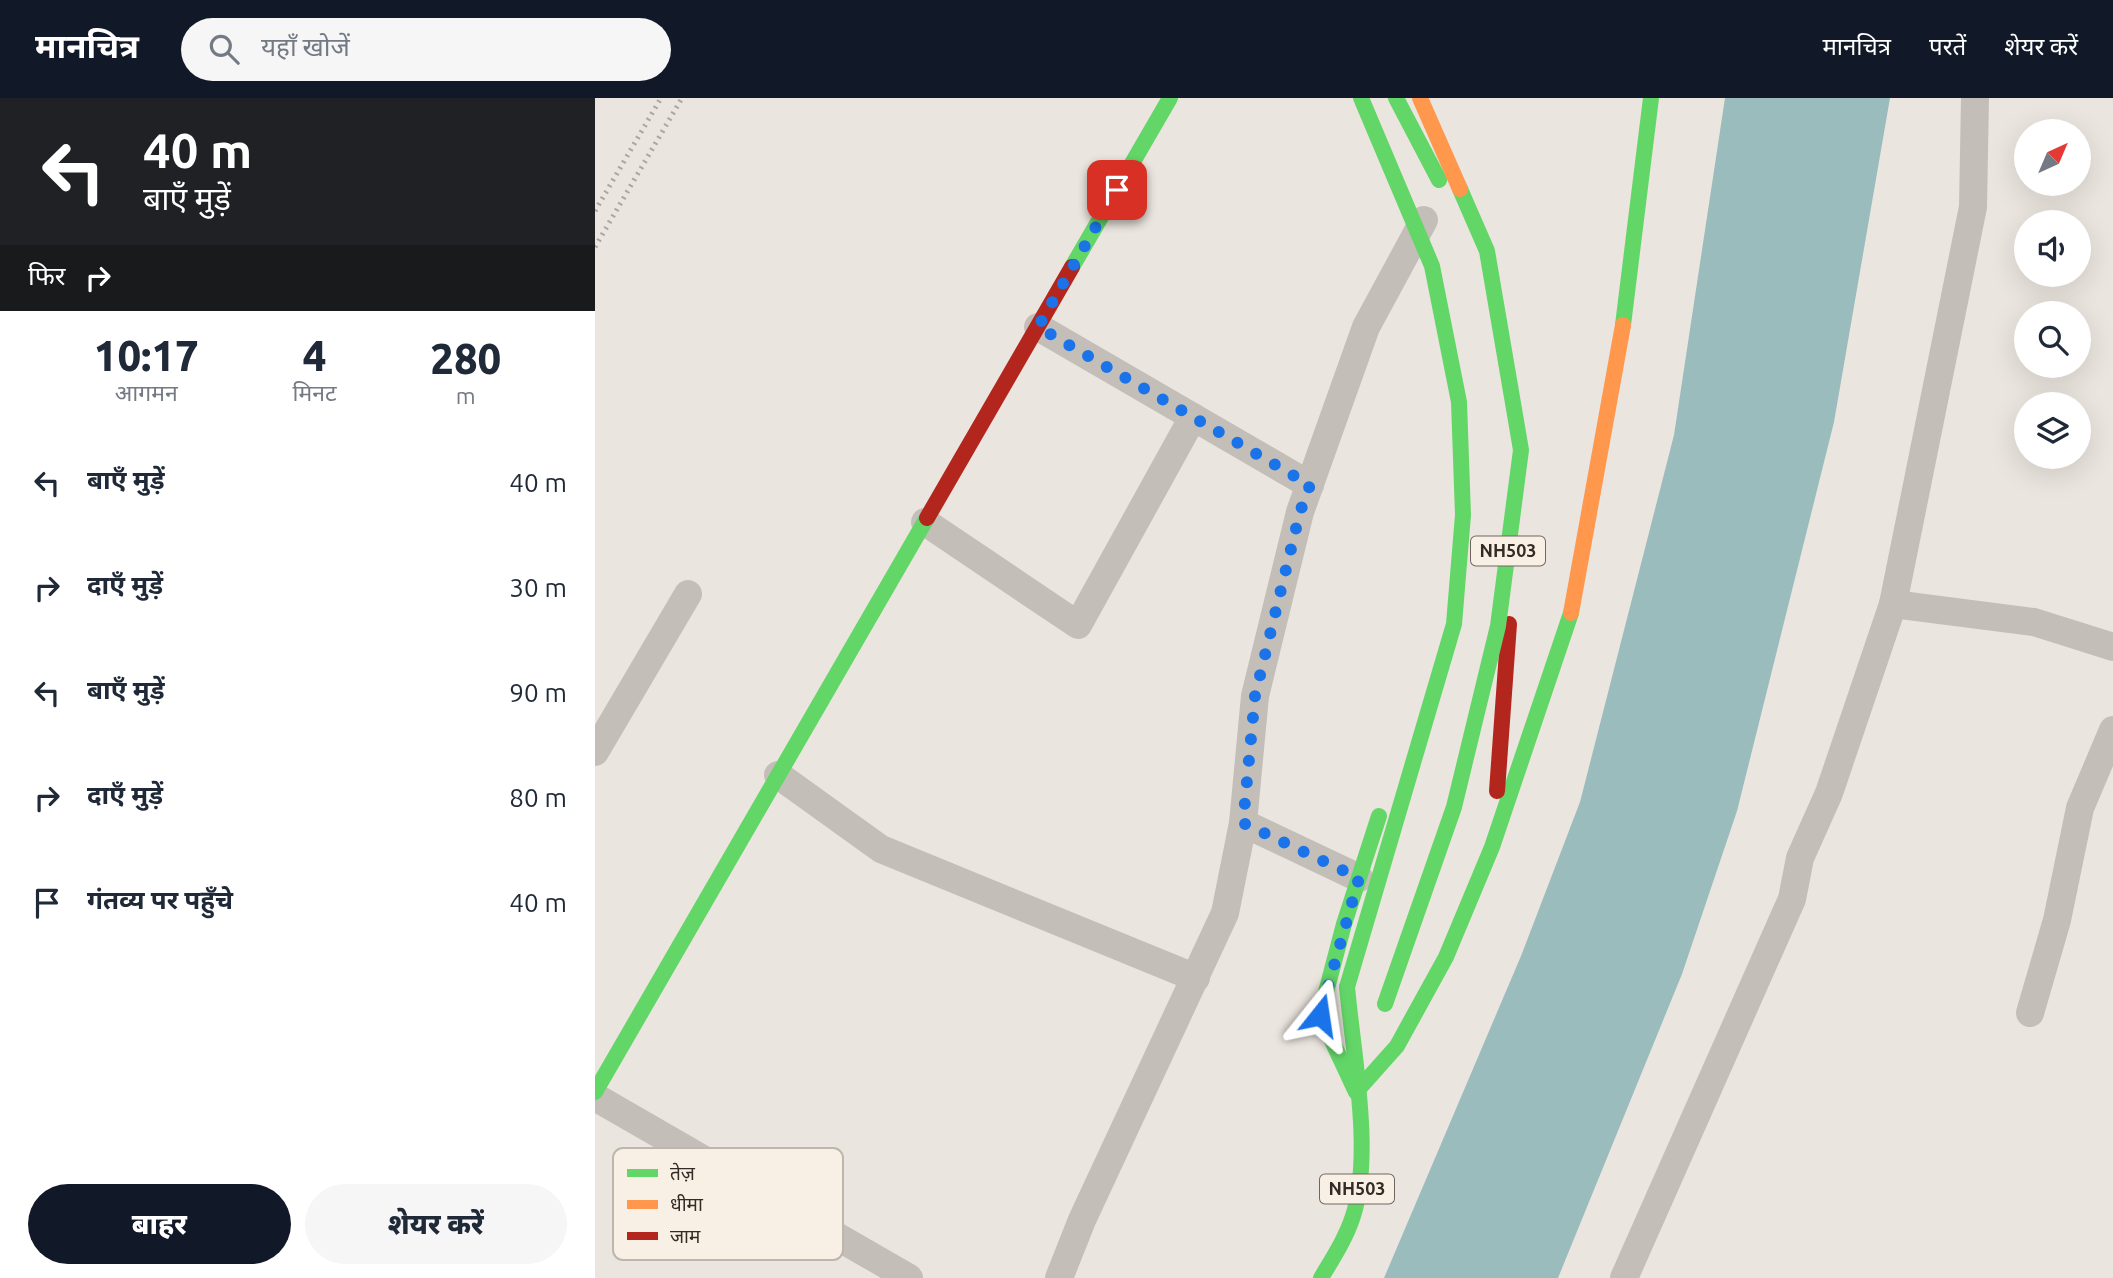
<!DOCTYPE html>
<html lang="hi">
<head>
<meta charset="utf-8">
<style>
  :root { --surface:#fff; --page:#f6f6f7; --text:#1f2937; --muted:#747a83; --accent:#111827 }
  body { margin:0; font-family:Ubuntu,"Noto Sans Devanagari",sans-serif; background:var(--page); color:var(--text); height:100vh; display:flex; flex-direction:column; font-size:26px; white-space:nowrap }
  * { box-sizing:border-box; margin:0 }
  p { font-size:23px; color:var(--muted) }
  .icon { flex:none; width:38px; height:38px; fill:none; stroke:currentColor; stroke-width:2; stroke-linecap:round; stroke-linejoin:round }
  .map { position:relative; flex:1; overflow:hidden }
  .details { display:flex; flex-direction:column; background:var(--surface); width:595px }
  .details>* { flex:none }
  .top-card { background:#202124; color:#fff; overflow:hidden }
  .needle { width:46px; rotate:44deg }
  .tools { position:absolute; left:1419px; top:21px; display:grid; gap:14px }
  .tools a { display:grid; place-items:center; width:77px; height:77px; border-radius:50%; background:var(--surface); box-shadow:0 7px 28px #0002; font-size:35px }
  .pin { position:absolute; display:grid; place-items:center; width:60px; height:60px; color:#fff; margin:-30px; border-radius:14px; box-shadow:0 4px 10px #0006 }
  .me { position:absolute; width:77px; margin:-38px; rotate:15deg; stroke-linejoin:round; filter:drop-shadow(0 0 5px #0008) }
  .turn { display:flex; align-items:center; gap:24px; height:147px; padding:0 28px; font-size:32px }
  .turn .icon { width:91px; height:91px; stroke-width:2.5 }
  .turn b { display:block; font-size:49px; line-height:60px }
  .then { display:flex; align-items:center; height:66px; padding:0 28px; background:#0003; gap:14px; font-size:26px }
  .eta { display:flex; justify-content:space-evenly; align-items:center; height:119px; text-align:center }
  .eta b { font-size:42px; font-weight:800; line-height:49px }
  .action { display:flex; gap:14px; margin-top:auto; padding:14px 28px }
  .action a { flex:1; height:80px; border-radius:42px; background:var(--accent); color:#fff; font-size:28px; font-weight:800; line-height:80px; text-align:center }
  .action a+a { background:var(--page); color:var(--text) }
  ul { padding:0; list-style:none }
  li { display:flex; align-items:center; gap:21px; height:105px; padding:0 28px }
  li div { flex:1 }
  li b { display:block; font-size:26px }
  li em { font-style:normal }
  header { display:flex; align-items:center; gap:42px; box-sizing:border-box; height:98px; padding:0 35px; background:var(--accent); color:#fff }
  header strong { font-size:33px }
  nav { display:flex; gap:38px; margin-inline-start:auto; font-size:24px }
  .search { width:490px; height:63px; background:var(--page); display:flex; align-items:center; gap:18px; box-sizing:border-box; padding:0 24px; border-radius:38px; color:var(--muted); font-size:26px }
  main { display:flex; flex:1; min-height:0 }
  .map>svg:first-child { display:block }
  .water { fill:#9abcbd }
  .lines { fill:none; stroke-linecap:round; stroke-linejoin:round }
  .street { stroke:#c4beb8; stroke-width:28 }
  .fast { stroke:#63d668; stroke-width:16 }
  .slow { stroke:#ff974d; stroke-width:16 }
  .jam { stroke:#b3261e; stroke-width:16 }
  .rail { stroke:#aca6a2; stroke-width:5; stroke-dasharray:2 5; stroke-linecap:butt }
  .fast-bridge { stroke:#63d668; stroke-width:16 }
  .slow-bridge { stroke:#ff974d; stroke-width:16 }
  .route { stroke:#1a73e8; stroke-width:12; stroke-dasharray:0 21.6 }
  .labels { text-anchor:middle; stroke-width:6; stroke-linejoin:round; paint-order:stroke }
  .shield { fill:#f9f0e5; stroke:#70665f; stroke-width:2 }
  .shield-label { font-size:18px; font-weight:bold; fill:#352b26 }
  .key { fill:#f9f0e5; stroke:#beb5ac; stroke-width:2 }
  .key-label { font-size:19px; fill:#352b26 }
</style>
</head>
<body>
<header>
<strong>मानचित्र</strong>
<div class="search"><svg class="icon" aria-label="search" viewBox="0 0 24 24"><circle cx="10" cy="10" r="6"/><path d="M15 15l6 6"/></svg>यहाँ खोजें</div>
<nav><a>मानचित्र</a><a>परतें</a><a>शेयर करें</a></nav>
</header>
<main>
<section class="details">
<div class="top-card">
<div class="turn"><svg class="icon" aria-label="left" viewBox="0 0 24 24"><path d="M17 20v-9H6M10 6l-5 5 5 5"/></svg><div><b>40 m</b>बाएँ मुड़ें</div></div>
<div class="then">फिर<svg class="icon" aria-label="right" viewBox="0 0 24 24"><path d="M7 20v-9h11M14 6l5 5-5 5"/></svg></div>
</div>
<div class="eta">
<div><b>10:17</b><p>आगमन</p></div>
<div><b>4</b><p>मिनट</p></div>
<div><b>280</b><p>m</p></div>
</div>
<ul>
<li><svg class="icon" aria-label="left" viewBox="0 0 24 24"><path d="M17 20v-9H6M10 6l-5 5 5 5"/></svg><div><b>बाएँ मुड़ें</b></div><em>40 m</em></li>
<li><svg class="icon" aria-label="right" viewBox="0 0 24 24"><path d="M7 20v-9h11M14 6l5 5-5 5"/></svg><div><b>दाएँ मुड़ें</b></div><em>30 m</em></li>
<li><svg class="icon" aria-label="left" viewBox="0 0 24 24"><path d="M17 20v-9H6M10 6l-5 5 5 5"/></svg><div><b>बाएँ मुड़ें</b></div><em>90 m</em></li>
<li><svg class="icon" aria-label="right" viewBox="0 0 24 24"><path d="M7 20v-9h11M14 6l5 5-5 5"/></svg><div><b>दाएँ मुड़ें</b></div><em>80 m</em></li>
<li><svg class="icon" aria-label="arrive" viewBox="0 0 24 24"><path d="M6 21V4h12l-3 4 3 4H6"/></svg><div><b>गंतव्य पर पहुँचे</b></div><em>40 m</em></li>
</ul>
<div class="action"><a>बाहर</a><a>शेयर करें</a></div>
</section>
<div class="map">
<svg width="1518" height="1180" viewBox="0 0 1518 1180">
  <rect width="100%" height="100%" fill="#ebe5df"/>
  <polygon class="water" points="1130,0 1295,0 1239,324 1142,713 1087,876 963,1180 789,1180 926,858 985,704 1079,337"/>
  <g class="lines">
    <g class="street">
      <polyline points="598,319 715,387"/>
      <polyline points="330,424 483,527 598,319 443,229"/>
      <polyline points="1298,506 1439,524 1518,549"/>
      <polyline points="0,654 93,496"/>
      <polyline points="183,677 286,751 601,880"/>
      <polyline points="648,725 764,780"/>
      <polyline points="1435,915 1462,822 1485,710 1518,632"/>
      <polyline points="0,999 314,1180"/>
      <polyline points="464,1180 487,1122 630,815 648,725 660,598 705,414 771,229 829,122"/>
      <polyline points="1029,1180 1197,801 1205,760 1234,695 1298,506 1378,109 1380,0"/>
    </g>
    <g class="fast">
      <polyline points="801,0 844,82"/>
      <polyline points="477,169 575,0"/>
      <polyline points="1028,227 1056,0"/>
      <polyline points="784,718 749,826 725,917 761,994 802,948 851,859 897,749 976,515"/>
      <polyline points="0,994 332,420"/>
      <path d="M726,1180C738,1160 751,1140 758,1118C778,1056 758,955 752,889"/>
    </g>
    <polyline class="slow" points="976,515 1028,227"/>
    <g class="jam">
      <polyline points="332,420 477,169"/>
      <polyline points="902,693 914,526"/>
    </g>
    <g class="rail">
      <polyline points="0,113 66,0"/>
      <polyline points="0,149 87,0"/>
    </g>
    <g class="fast-bridge">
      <polyline points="752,889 859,526 868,417 864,304 837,168 766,0"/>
      <polyline points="790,906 859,709 903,528 926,352 892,153 865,91"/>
    </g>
    <polyline class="slow-bridge" points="825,0 865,91"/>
  </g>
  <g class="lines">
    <polyline class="route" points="522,92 443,229 715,387 705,414 660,598 648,725 764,780 725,917"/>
  </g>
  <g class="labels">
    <g class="shield">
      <rect x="876" y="438.5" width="74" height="29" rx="5"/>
      <rect x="725" y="1076.5" width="74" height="29" rx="5"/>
    </g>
    <g class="shield-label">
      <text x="913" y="459">NH503</text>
      <text x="762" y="1097">NH503</text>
    </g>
  </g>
  <rect x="18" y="1050" width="230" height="112" rx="10" class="key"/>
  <rect x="32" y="1071" width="31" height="8" fill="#63d668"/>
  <rect x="32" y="1102" width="31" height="9" fill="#ff974d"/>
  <rect x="32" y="1134" width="31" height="8" fill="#b3261e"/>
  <g class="key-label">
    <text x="75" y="1082">तेज़</text>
    <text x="75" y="1113">धीमा</text>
    <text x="75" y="1145">जाम</text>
  </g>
</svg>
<div class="tools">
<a><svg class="needle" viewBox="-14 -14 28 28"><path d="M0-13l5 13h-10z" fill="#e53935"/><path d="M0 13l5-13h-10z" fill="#747a83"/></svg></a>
<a><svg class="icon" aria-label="sound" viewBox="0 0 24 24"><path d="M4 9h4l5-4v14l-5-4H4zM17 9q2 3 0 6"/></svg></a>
<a><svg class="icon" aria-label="search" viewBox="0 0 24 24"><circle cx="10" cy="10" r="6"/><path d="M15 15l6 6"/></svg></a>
<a><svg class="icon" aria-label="layers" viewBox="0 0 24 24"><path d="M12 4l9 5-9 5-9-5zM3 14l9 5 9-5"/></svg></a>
</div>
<div class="pin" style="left:522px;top:92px;background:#d93025"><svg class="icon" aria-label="arrive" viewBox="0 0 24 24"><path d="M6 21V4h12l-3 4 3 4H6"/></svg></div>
<svg class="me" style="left:725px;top:917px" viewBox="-20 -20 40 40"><path d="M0-17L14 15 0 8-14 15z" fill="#1a73e8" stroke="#fff" stroke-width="4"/></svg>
</div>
</main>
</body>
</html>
